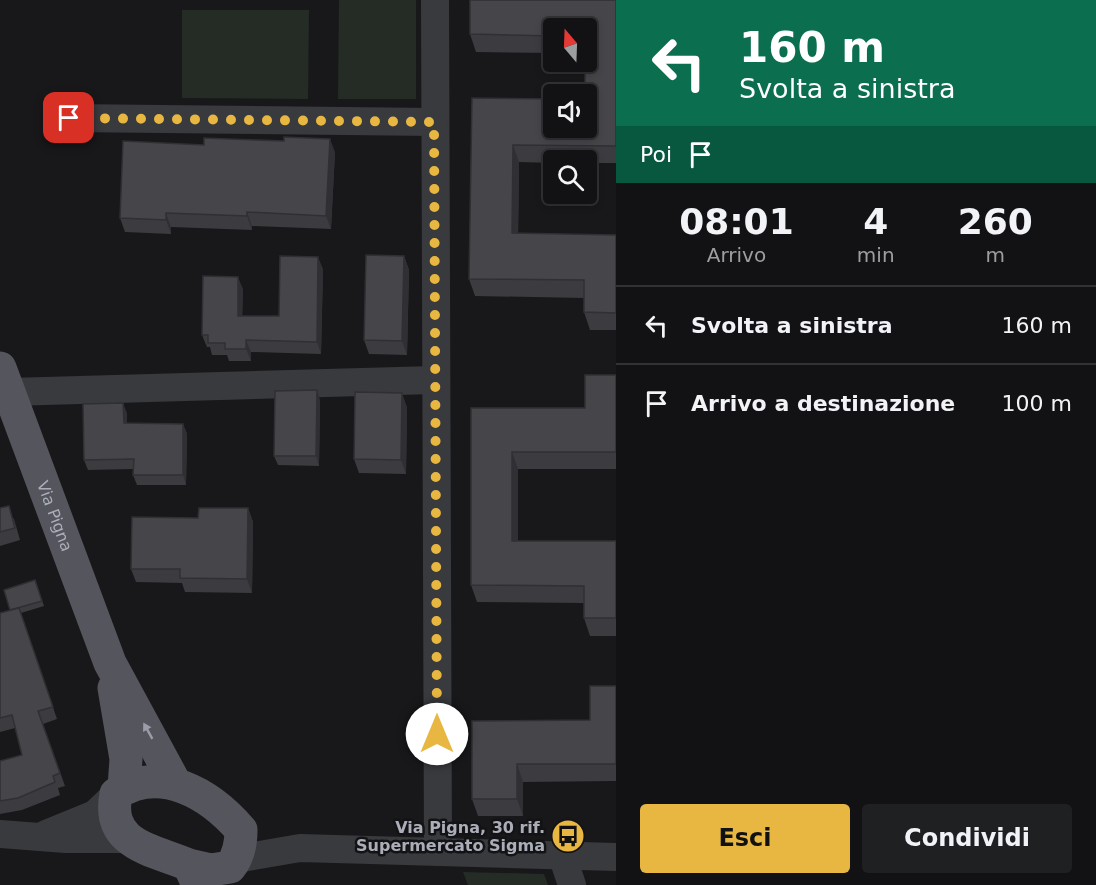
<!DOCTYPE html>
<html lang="it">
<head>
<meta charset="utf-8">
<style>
  :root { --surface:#121214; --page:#1f2022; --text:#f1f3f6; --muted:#9c9ea0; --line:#313234; --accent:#e8b741 }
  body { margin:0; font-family:"DejaVu Sans",sans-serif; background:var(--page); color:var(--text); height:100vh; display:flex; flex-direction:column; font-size:22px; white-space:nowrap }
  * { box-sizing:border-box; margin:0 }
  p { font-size:20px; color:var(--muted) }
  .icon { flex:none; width:33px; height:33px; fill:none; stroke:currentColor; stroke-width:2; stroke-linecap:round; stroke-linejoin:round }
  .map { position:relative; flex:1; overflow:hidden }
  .sheet { display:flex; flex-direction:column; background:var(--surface); width:480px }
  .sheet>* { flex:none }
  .top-card { background:#0b6e4f; color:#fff; overflow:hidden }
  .needle { width:39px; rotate:341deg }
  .buttons { position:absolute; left:543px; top:18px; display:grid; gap:12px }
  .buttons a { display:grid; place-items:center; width:54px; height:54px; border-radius:6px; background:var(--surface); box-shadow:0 3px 9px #0003,0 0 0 2px var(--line); font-size:30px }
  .pin { position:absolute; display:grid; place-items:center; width:51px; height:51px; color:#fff; margin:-26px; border-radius:12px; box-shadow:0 3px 9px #0006 }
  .me { position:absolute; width:66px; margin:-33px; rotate:0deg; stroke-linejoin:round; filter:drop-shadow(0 0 4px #0008) }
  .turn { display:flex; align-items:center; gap:21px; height:126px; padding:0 24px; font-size:27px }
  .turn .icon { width:78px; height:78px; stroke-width:2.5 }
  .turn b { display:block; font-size:42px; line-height:51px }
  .then { display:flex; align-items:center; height:57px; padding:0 24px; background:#0003; gap:12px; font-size:22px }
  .eta { display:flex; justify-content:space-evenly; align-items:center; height:102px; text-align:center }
  .eta b { font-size:36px; font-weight:600; line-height:42px }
  .cta { display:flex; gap:12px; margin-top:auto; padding:12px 24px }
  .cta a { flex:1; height:69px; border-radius:6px; background:var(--accent); color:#111; font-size:24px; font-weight:600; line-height:69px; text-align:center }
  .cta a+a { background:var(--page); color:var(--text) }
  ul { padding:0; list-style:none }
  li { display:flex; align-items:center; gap:18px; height:78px; padding:0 24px; border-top:2px solid var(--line) }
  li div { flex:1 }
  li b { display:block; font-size:22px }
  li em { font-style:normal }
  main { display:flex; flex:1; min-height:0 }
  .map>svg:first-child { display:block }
  .green { fill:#242c25 }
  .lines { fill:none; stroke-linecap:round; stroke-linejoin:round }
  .minor { stroke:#393a3e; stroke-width:28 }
  .major { stroke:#55565d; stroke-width:33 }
  .wall { fill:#3b3b40 }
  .shaded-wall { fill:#303034 }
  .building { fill:#45454a; stroke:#303034; stroke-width:1.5 }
  .oneway { fill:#9a9ca7 }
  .route { stroke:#e8b741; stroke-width:10; stroke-dasharray:0 18 }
  .labels { text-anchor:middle; stroke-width:5; stroke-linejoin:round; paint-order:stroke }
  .street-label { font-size:16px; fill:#abaeb9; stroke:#131315 }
  .poi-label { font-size:16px; font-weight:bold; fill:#abaeb9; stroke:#131315; text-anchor:end }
</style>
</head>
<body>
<main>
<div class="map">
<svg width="616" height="885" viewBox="0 0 616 885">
  <rect width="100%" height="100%" fill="#18181a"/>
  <g class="green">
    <polygon points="339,0 416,0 416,99 338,99"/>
    <polygon points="182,10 309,10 308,99 182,98"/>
    <polygon points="463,872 544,874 548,885 468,885"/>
  </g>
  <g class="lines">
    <g class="minor">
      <polyline points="435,0 438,852"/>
      <polyline points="69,118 434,122"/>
      <polyline points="9,392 434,380"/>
      <polyline points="0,834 66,839 126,839"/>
      <polyline points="46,834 95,814 116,794"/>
      <polyline points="562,855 572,885"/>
      <polyline points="236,859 300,848 616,857"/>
    </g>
    <g class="major">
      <path id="s1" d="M0,368L110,663L175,783"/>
      <polyline points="114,688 126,759 124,788"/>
      <path d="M189,865L211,870L230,867C239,856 241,844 241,830C210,794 160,764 116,794C106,845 151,849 189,865L198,885"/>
    </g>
  </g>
  <g class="wall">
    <polygon points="616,0 616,163 586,163 586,160 554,160 554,163 519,162 518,233 616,235 616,330 590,330 584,312 584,298 475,296 469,279 472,98 586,128 586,28 554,28 554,53 476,52 470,34"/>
    <polygon points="335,152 331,229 252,226 252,230 171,227 171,234 125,232 120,218"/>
    <polygon points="404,256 409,270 407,355 369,354 364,340"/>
    <polygon points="323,269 321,354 251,352 251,361 229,361 227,355 212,355 210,347 207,347 202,335 243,289 242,316 279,316"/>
    <polygon points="616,375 616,469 518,469 518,541 616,541 616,636 590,636 584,618 584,603 477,602 471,585 471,408 585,408"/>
    <polygon points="320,400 319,466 278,465 274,456"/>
    <polygon points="407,407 406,474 359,473 354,459"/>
    <polygon points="127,413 127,424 183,424 187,434 186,485 137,485 133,475 133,469 88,470 84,460"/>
    <polygon points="0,508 14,519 20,540 0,546"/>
    <polygon points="248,508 253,522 252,593 185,592 182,583 136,582 131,569 198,518"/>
    <polygon points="35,580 44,606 21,613 57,719 43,724 65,786 58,788 60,795 22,810 0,814 0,761 22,755 15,728 0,732 0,613 10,610"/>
    <polygon points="616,686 616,781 523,782 523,816 478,816 472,799 472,721 590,720"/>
  </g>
  <g class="shaded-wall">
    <polygon points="330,139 335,152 331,229 326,216"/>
    <polygon points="513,145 519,162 518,250 512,233"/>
    <polygon points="247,212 252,226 252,230 247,216"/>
    <polygon points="166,213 171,227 171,234 166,220"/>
    <polygon points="404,256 409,270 407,355 402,341"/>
    <polygon points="318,257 323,269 321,354 317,342"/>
    <polygon points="238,277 243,289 242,328 238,316"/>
    <polygon points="246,340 251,352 251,361 246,349"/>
    <polygon points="317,390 320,400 319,466 316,456"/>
    <polygon points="402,393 407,407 406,474 401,460"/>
    <polygon points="123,403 127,413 127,433 124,423"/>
    <polygon points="183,424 187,434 186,485 183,475"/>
    <polygon points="512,452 518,469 518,558 512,541"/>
    <polygon points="248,508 253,522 252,593 247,579"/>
    <polygon points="517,764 523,782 523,816 517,799"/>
  </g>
  <g class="building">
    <polygon points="470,0 616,0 616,146 513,145 512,233 616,235 616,313 584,312 584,280 469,279 472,98 554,99 554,128 586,128 586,94 585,94 585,62 586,62 586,28 554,28 554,36 470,34"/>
    <polygon points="284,137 330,139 326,216 247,212 247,216 166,213 166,220 120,218 123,141 204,145 204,138 284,141"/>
    <polygon points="366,255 404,256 402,341 364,340"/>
    <polygon points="280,256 318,257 317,342 246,340 246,349 225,349 225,343 208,343 208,335 202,335 203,276 238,277 238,316 279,316"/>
    <polygon points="585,375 616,375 616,452 512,452 512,541 616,541 616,618 584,618 584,586 471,585 471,408 585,408"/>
    <polygon points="317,390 316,456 274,456 275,391"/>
    <polygon points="355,392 402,393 401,460 354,459"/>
    <polygon points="123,403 124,423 183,424 183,475 133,475 134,459 84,460 83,404"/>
    <polygon points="9,506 15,528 0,532 0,508"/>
    <polygon points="199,508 248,508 247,579 180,578 180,569 131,569 132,517 198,518"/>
    <polygon points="35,580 42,601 10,610 4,590"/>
    <polygon points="19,608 53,707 38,711 60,773 53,776 55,782 18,798 0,801 0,761 22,755 12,715 0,718 0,613"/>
    <polygon points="590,686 616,686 616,764 517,764 517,799 472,799 472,721 590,720"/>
  </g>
  <defs><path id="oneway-solid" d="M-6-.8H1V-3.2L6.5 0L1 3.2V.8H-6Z" transform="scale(1.5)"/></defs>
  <use class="oneway" href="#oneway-solid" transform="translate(148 731) rotate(-119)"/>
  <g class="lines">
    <polyline class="route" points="69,118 434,122 437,734"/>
  </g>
  <defs>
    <g id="bus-disc" transform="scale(1.725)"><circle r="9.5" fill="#e8b741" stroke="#131315"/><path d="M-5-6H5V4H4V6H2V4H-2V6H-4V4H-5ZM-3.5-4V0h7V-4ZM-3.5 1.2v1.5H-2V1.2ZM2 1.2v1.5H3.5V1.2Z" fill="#111"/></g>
  </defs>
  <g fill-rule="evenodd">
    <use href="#bus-disc" x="568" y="836"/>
  </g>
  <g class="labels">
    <g class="street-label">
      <text dy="6" stroke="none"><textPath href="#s1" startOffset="158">Via Pigna</textPath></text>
    </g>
    <g class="poi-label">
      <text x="545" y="833">Via Pigna, 30 rif.<tspan x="545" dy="18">Supermercato Sigma</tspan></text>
    </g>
  </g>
</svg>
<div class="buttons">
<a><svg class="needle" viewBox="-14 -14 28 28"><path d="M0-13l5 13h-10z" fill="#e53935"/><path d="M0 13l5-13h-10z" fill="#9c9ea0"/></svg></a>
<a><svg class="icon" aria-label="sound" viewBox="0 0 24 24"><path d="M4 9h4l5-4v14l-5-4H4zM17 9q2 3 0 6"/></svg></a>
<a><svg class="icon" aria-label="search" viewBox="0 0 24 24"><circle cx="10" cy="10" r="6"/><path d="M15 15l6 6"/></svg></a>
</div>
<div class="pin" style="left:69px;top:118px;background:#d93025"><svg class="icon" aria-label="arrive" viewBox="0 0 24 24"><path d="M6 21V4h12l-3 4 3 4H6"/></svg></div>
<svg class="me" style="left:437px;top:734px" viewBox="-20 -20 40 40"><circle r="19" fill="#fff"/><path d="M0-13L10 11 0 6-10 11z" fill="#e8b741"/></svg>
</div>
<section class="sheet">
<div class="top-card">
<div class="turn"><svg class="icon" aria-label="left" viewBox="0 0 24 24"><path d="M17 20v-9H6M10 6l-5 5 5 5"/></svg><div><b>160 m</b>Svolta a sinistra</div></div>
<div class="then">Poi<svg class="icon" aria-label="arrive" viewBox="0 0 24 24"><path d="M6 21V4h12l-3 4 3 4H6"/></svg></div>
</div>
<div class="eta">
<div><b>08:01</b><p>Arrivo</p></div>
<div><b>4</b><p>min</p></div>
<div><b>260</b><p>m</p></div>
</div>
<ul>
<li><svg class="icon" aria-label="left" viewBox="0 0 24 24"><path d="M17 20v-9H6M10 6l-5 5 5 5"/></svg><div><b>Svolta a sinistra</b></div><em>160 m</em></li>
<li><svg class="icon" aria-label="arrive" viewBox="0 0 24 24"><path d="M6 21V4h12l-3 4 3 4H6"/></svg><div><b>Arrivo a destinazione</b></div><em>100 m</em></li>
</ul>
<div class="cta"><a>Esci</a><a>Condividi</a></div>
</section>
</main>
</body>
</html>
